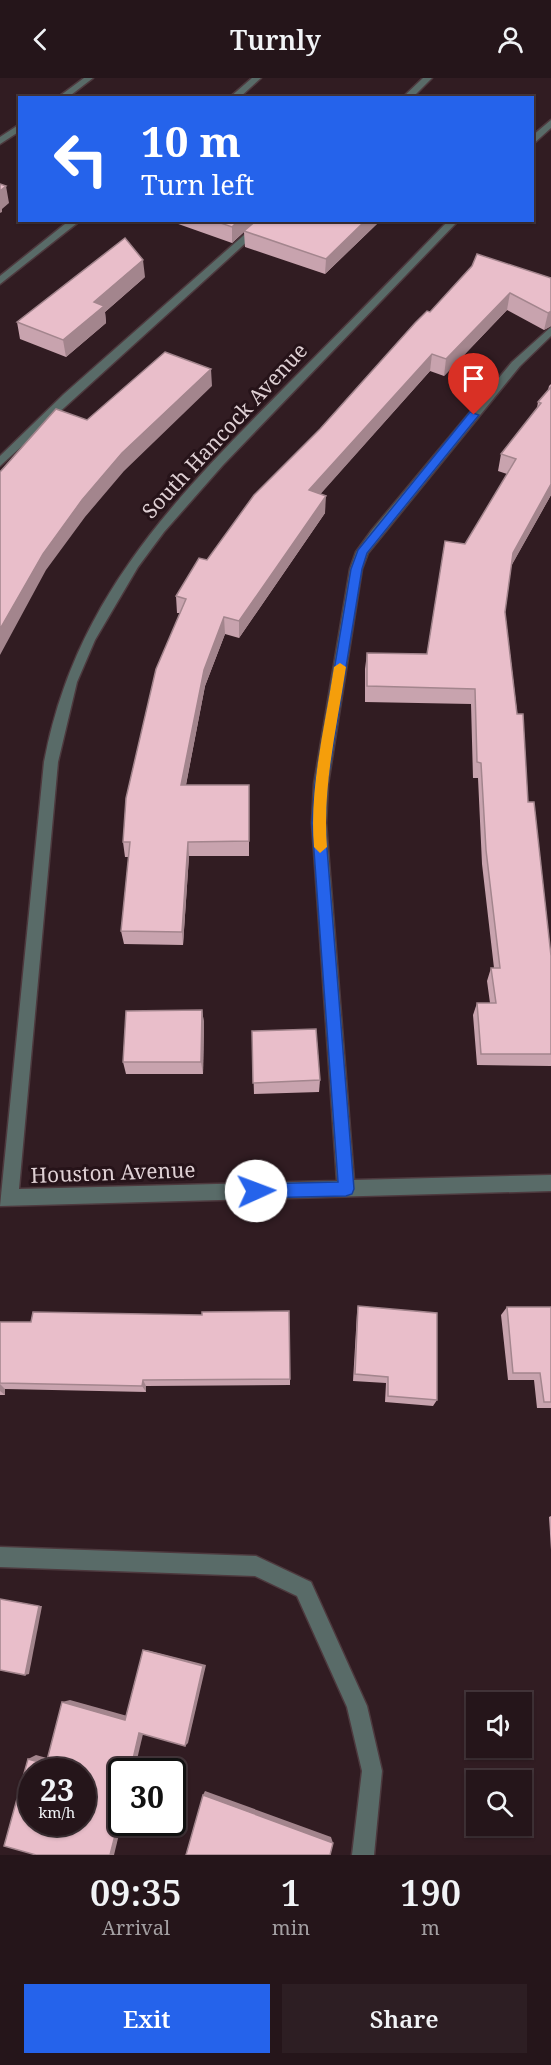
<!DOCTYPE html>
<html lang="en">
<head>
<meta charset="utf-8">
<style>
  :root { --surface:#25151a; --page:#2d1e23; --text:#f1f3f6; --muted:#a39fa2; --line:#423439; --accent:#2563eb }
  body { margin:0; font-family:"Noto Serif",serif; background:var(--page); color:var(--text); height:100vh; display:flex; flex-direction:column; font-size:22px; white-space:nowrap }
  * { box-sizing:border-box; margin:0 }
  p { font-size:20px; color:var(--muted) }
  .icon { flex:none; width:33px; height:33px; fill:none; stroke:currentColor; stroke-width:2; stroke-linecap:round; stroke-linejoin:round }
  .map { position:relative; height:1777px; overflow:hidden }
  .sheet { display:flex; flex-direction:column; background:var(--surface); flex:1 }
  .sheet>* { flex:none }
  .hud { position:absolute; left:18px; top:18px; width:516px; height:126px; border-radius:0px; box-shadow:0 2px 4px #0004,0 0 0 2px var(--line); background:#2563eb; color:#fff; overflow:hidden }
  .fabs { position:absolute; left:466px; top:1614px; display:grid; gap:12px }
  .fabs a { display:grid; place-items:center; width:66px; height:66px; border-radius:0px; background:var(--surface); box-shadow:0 2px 4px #0004,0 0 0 2px var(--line); font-size:30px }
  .speed { position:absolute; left:18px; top:1680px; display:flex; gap:12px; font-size:30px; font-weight:700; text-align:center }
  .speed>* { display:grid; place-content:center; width:78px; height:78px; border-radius:50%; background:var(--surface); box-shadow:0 2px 4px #0004,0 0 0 2px var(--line); line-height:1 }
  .speed small { font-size:15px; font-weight:400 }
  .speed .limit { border:3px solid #111; border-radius:9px; background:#fff; color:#111 }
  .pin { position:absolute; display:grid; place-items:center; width:51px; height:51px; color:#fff; margin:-62px -26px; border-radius:50% 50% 50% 0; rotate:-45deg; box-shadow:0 0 6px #0007 }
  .pin .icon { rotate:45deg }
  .me { position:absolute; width:66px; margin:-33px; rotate:88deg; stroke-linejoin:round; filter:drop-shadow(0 0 4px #0008) }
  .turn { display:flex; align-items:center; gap:21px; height:126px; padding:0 24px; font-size:27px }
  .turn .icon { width:78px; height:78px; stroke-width:2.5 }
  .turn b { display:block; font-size:42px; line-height:51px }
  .eta { display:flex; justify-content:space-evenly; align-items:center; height:102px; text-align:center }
  .eta b { font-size:36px; font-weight:600; line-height:42px }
  .button { display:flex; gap:12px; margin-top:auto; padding:12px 24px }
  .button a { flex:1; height:69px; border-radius:0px; background:var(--accent); color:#fff; font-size:24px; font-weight:600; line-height:69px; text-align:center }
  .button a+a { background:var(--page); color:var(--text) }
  header { display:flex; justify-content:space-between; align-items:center; height:78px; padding:0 24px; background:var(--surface); font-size:27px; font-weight:600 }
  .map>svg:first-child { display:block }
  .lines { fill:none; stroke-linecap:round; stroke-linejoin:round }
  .minor-casing { stroke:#4d393e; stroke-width:3 }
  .minor { fill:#596b68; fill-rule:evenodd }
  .wall { fill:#c8a3ae }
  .shaded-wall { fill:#a3858d }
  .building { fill:#e9beca; stroke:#a3858d; stroke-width:1.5; fill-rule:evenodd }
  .route { fill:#2563eb; stroke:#184099; stroke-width:1.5 }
  .slow { fill:#f59e0b }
  .labels { text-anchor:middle; stroke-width:6; stroke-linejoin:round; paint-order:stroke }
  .street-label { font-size:21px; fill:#dfd0d4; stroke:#261319 }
</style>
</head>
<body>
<header><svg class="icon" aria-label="back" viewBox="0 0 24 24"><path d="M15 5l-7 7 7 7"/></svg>Turnly<svg class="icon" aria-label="person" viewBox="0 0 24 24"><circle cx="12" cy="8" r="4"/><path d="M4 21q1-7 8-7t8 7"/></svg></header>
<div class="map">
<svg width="551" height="1777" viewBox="0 0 551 1777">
  <rect width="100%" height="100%" fill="#311c22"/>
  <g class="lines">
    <g class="minor-casing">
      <g id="minor">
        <polygon points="84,0 93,0 67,20 57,20"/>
        <polygon points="252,0 261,0 239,20 229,20"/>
        <polygon points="423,0 432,0 412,20 402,20"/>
        <polygon points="551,42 551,50 532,67 532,58"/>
        <polygon points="20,46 20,53 0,66 0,59"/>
        <polygon points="70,142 81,142 0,206 0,198"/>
        <polygon points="261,142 271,142 0,388 0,378 64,316"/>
        <path d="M449,142H459L223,387L164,454L138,489L95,562L77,604L58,684L19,1111L337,1103L312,745L314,706L350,491L356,474L372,452L512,284L551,249V258L520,288L368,475L362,491L328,706L326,745L354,1102L551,1097V1113L0,1128L44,684C75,520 174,422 286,308C341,253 395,198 449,142Z"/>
        <polygon points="0,1469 256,1478 311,1504 367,1628 382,1693 374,1777 352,1777 362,1693 347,1629 297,1518 255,1498 0,1489"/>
      </g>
    </g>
    <use href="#minor" class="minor"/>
  </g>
  <g class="wall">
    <polygon points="167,142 381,142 325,196 245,169 244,154 232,165"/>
    <polygon points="145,199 105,234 106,245 66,279 20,261 17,244"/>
    <polygon points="551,200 551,248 544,252 507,232 444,298 430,293 320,416 325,435 239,560 225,556 205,608 186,707 249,707 249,778 189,778 183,867 124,866 121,853 129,779 125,779 123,764 180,535 177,535 176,518 320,351 430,234"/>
    <polygon points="551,306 551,417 511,488 505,534 528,724 551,878 551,988 477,987 473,937 477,925 490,925 487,903 491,890 494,890 482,786 478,700 473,700 471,626 365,624 365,591 367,575 427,576 465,466 507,396 498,393 501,376 537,330 538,324 548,312 549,308"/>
    <polygon points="202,932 204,945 203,996 126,996 123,984"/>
    <polygon points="252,953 320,1002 319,1014 254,1016"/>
    <polygon points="358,1228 437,1322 433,1328 385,1324 386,1305 353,1303 357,1235"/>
    <polygon points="507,1229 551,1229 551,1330 537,1330 534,1302 508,1302 501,1237"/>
    <polygon points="0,1244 290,1301 290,1307 146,1308 146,1314 5,1311 5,1317 0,1317"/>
    <polygon points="551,1438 551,1472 549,1439"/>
  </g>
  <g class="shaded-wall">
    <polygon points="6,108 9,125 2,131 2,134 0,135 0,113"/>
    <polygon points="239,142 257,142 232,165 232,149"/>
    <polygon points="366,142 381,142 325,196 326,181"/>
    <polygon points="143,182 145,199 105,234 106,245 66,279 63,262 94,224"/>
    <polygon points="510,215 507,232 444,298 446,281"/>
    <polygon points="551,233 551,248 544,252 548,235"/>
    <polygon points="432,276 430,293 309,429 309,412"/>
    <polygon points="211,291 212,308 124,393 85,439 46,492 0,577 0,551 43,476 82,422 122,375"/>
    <polygon points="551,406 551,417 509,492 513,475"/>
    <polygon points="326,418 325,435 239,560 239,543"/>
    <polygon points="224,539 225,556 205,608 183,722 181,707 204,592"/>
    <polygon points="188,764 189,778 183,867 182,854"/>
    <polygon points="202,932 204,945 203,996 201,984"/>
    <polygon points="143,1302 146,1308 146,1314 142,1308"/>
    <polygon points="0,1306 5,1311 5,1317 0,1313"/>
    <polygon points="39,1528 42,1528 29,1596 25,1597"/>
    <polygon points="143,1572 147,1572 206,1587 188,1665 185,1668"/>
    <polygon points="70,1622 131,1639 125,1642 62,1624"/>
    <polygon points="144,1652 134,1694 130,1694 139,1655"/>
    <polygon points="36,1677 54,1682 46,1686 28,1681"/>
    <polygon points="205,1713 331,1759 333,1765 203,1717"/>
    <polygon points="122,1730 122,1744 114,1777 110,1777"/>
  </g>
  <g class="building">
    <polygon points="0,106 6,108 0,113"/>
    <polygon points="212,142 239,142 232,149"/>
    <polygon points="257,142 366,142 326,181 244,153"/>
    <polygon points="125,160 143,182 94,224 104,228 63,262 17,244"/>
    <polygon points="477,176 551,200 551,233 548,235 510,215 446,281 432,276 309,412 326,418 239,543 224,539 204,592 181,707 249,707 249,763 188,764 182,854 121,853 130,764 123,764 126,720 156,591 186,521 176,518 199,480 207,482 254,417 320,351 415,245 427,233 430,234 472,188"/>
    <polygon points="165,274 211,291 122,375 82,422 43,476 0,551 0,394 56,331 87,342"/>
    <polygon points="551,309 551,406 513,475 505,534 517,636 523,636 528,724 534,724 551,878 551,976 481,976 477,925 496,925 491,890 500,890 486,772 481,685 477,684 475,611 367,608 367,575 427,576 445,463 465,466 516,381 501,376 541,325 538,324"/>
    <polygon points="202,932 201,984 123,984 126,933"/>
    <polygon points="316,951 320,1002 253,1005 252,953"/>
    <polygon points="358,1228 437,1235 437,1322 388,1318 388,1299 355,1296"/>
    <polygon points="507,1229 551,1229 551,1324 544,1324 540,1295 513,1295"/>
    <polygon points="289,1233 290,1301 143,1302 142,1308 0,1305 0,1244 31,1244 33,1234 202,1237 202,1234"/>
    <polygon points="0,1521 39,1528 25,1597 0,1592"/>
    <path d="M143,1572L203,1588L185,1668L139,1655L130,1694H122V1730L110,1777H36L4,1768L28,1681L46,1686L62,1624L125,1642ZM32,1694H82V1744H32Z"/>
    <polygon points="203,1717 333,1765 330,1777 186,1777"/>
  </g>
  <polygon class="route" points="470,334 479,337 367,475 362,491 327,706 325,745 354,1111 352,1116 346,1118 256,1120 251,1118 249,1113 251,1108 256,1106 338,1104 312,745 315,706 351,491 358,472"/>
  <path class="slow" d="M340,585L346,589C337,649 322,709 327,769L320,775L314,769C309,709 325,649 334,589Z"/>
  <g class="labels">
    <g class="street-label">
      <text transform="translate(225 353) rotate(-47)" y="7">South Hancock Avenue</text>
      <text transform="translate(113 1095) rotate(-2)" y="7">Houston Avenue</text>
    </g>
  </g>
</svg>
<div class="fabs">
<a><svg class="icon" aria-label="sound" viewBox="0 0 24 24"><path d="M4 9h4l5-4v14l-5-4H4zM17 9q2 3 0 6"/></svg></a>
<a><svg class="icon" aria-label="search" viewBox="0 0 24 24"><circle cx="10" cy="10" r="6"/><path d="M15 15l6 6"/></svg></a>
</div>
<div class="speed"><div>23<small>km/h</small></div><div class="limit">30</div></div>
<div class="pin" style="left:474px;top:337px;background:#d93025"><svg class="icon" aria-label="arrive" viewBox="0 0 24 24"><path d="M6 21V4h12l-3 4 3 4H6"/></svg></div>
<svg class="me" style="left:256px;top:1113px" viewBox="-20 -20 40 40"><circle r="19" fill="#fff"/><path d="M0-13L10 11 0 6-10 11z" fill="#2563eb"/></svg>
<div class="hud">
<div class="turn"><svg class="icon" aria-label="left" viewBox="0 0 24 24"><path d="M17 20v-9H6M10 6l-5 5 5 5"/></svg><div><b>10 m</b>Turn left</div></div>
</div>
</div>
<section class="sheet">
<div class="eta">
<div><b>09:35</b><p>Arrival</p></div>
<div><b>1</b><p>min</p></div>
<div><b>190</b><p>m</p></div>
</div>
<div class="button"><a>Exit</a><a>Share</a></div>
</section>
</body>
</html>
